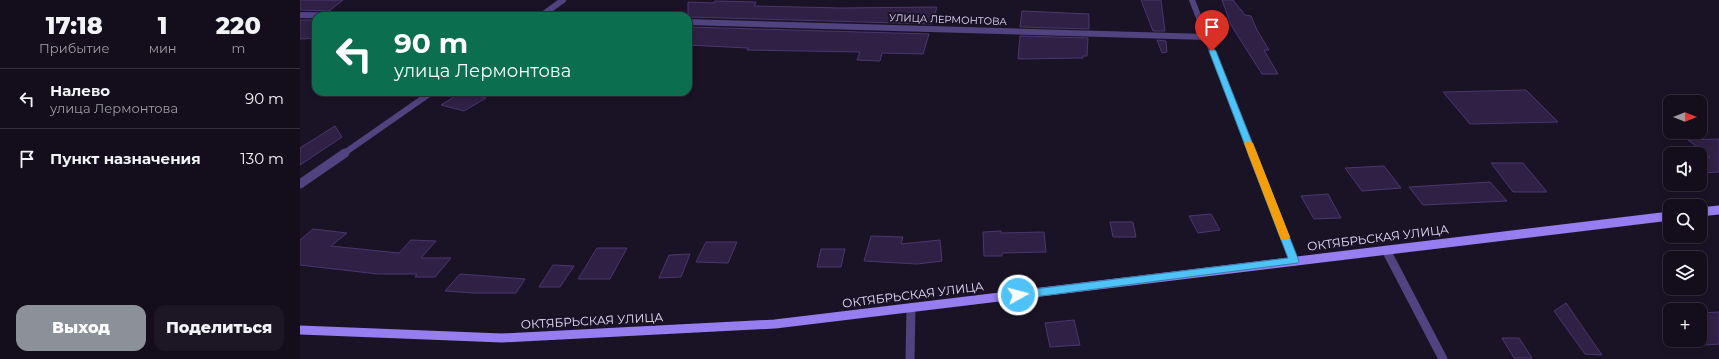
<!DOCTYPE html>
<html lang="ru">
<head>
<meta charset="utf-8">
<style>
  :root { --surface:#140e1c; --page:#1d1725; --text:#f1f3f6; --muted:#9d9ca3; --line:#332e3b; --accent:#8c9099 }
  body { margin:0; font-family:Montserrat,sans-serif; background:var(--page); color:var(--text); height:100vh; display:flex; flex-direction:column; font-size:15px; white-space:nowrap }
  * { box-sizing:border-box; margin:0 }
  p { font-size:13px; color:var(--muted) }
  .icon { flex:none; width:22px; height:22px; fill:none; stroke:currentColor; stroke-width:2; stroke-linecap:round; stroke-linejoin:round }
  .map { position:relative; flex:1; overflow:hidden }
  .side { display:flex; flex-direction:column; background:var(--surface); width:300px }
  .side>* { flex:none }
  .guide { position:absolute; left:12px; top:12px; width:380px; height:84px; border-radius:12px; box-shadow:0 2px 6px #0003,0 0 0 1px var(--line); background:#0b6e4f; color:#fff; overflow:hidden }
  .needle { width:26px; rotate:90deg }
  .fabs { position:absolute; left:1363px; top:95px; display:grid; gap:8px }
  .fabs a { display:grid; place-items:center; width:44px; height:44px; border-radius:8px; background:var(--surface); box-shadow:0 2px 6px #0003,0 0 0 1px var(--line); font-size:20px }
  .pin { position:absolute; display:grid; place-items:center; width:34px; height:34px; color:#fff; margin:-41px -17px; border-radius:50% 50% 50% 0; rotate:-45deg; box-shadow:0 0 4px #0007 }
  .pin .icon { rotate:45deg }
  .me { position:absolute; width:44px; margin:-22px; rotate:83deg; stroke-linejoin:round; filter:drop-shadow(0 0 3px #0008) }
  .turn { display:flex; align-items:center; gap:14px; height:84px; padding:0 16px; font-size:18px }
  .turn .icon { width:52px; height:52px; stroke-width:2.5 }
  .turn b { display:block; font-size:28px; line-height:34px }
  .eta { display:flex; justify-content:space-evenly; align-items:center; height:68px; text-align:center }
  .eta b { font-size:24px; font-weight:800; line-height:28px }
  .cta { display:flex; gap:8px; margin-top:auto; padding:8px 16px }
  .cta a { flex:1; height:46px; border-radius:12px; background:var(--accent); color:#fff; font-size:16px; font-weight:800; line-height:46px; text-align:center }
  .cta a+a { background:var(--page); color:var(--text) }
  ul { padding:0; list-style:none }
  li { display:flex; align-items:center; gap:12px; height:60px; padding:0 16px; border-top:1px solid var(--line) }
  li div { flex:1 }
  li b { display:block; font-size:15px }
  li em { font-style:normal }
  main { display:flex; flex:1; min-height:0 }
  .map>svg:first-child { display:block }
  .building { fill:#2f2145; stroke:#4b366e }
  .lines { fill:none; stroke-linecap:round; stroke-linejoin:round }
  .street-far1 { stroke:#51437f; stroke-width:6 }
  .street { stroke:#51437f; stroke-width:9 }
  .secondary { stroke:#967ef0; stroke-width:9 }
  .route { fill:#4fc3f7; stroke:#337fa1 }
  .slow { fill:#f59e0b }
  .labels { text-anchor:middle; stroke-width:4; stroke-linejoin:round; paint-order:stroke }
  .far-street-label { font-size:10px; fill:#e5dcfb; stroke:#1a1326 }
  .street-label { font-size:12px; fill:#e5dcfb; stroke:#1a1326 }
</style>
</head>
<body>
<main>
<section class="side">
<div class="eta">
<div><b>17:18</b><p>Прибытие</p></div>
<div><b>1</b><p>мин</p></div>
<div><b>220</b><p>m</p></div>
</div>
<ul>
<li><svg class="icon" aria-label="left" viewBox="0 0 24 24"><path d="M17 20v-9H6M10 6l-5 5 5 5"/></svg><div><b>Налево</b><p>улица Лермонтова</p></div><em>90 m</em></li>
<li><svg class="icon" aria-label="arrive" viewBox="0 0 24 24"><path d="M6 21V4h12l-3 4 3 4H6"/></svg><div><b>Пункт назначения</b></div><em>130 m</em></li>
</ul>
<div class="cta"><a>Выход</a><a>Поделиться</a></div>
</section>
<div class="map">
<svg width="1419" height="359" viewBox="0 0 1419 359">
  <rect width="100%" height="100%" fill="#1a1326"/>
  <g class="building">
    <polygon points="0,0 43,0 29,11 0,10"/>
    <polygon points="841,0 861,0 865,31 853,31"/>
    <polygon points="922,0 933,0 945,15 951,16 957,30 969,50 964,50 978,74 962,74 931,25"/>
    <polygon points="415,1 456,2 454,6 541,8 637,7 632,24 388,17 388,2 414,3"/>
    <polygon points="722,11 789,14 789,29 720,27"/>
    <polygon points="0,20 16,20 16,38 0,39"/>
    <polygon points="388,27 629,34 623,54 582,53 580,61 557,60 560,52 447,50 448,48 388,45"/>
    <polygon points="720,36 788,38 787,56 783,56 783,58 718,59"/>
    <polygon points="857,40 866,41 867,52 862,53"/>
    <polygon points="1226,90 1258,122 1170,124 1143,92"/>
    <polygon points="162,92 186,98 164,111 141,105"/>
    <polygon points="35,126 42,137 0,165 0,148"/>
    <polygon points="1419,139 1419,172 1400,173 1400,158 1410,157 1388,140"/>
    <polygon points="1191,163 1223,163 1247,192 1213,192"/>
    <polygon points="1084,166 1101,188 1062,191 1045,168"/>
    <polygon points="1190,182 1207,201 1123,205 1109,187"/>
    <polygon points="1028,194 1041,218 1014,219 1001,196"/>
    <polygon points="911,214 920,230 898,233 889,216"/>
    <polygon points="810,222 833,222 836,237 813,237"/>
    <polygon points="13,229 47,233 31,246 99,253 111,240 136,241 121,258 151,258 135,277 115,277 117,274 78,274 0,265 0,240"/>
    <polygon points="701,231 701,233 744,232 746,252 702,253 702,256 684,256 683,232"/>
    <polygon points="571,236 603,237 601,244 640,240 642,261 617,264 564,261"/>
    <polygon points="406,242 437,242 428,263 396,262"/>
    <polygon points="297,248 327,248 310,279 278,279"/>
    <polygon points="521,249 545,249 541,267 517,267"/>
    <polygon points="390,254 381,277 359,278 369,255"/>
    <polygon points="253,265 274,266 260,287 239,287"/>
    <polygon points="160,274 225,279 216,293 174,293 145,291"/>
    <polygon points="1266,303 1286,332 1302,355 1285,354 1254,311"/>
    <polygon points="1419,312 1419,344 1407,345 1400,337 1400,313"/>
    <polygon points="774,320 780,345 750,347 745,323"/>
    <polygon points="1202,338 1219,338 1232,358 1214,358"/>
  </g>
  <g class="lines">
    <g class="street-far1">
      <polyline points="892,0 952,154"/>
      <polyline points="0,15 75,16"/>
      <polyline points="241,16 263,0"/>
      <polyline points="388,22 907,37"/>
      <polyline points="43,154 132,92"/>
    </g>
    <g class="street">
      <polyline points="952,153 994,261"/>
      <polyline points="0,184 45,153"/>
      <polyline points="1086,250 1143,359"/>
      <polyline points="610,359 611,308"/>
    </g>
    <g class="secondary">
      <polyline points="1400,212 1419,210"/>
      <polyline points="0,330 202,338 475,324 1370,216"/>
    </g>
  </g>
  <polygon class="route" points="912,48 916,51 999,261 998,263 718,299 714,298 713,295 714,292 718,291 988,258 909,51"/>
  <polygon class="slow" points="948,141 953,143 990,237 988,240 981,240 980,237 944,143"/>
  <g class="labels">
    <g class="far-street-label">
      <text transform="translate(648 19) rotate(2)" y="4">УЛИЦА ЛЕРМОНТОВА</text>
    </g>
    <g class="street-label">
      <text transform="translate(1078 238) rotate(-7)" y="4">ОКТЯБРЬСКАЯ УЛИЦА</text>
      <text transform="translate(613 295) rotate(-7)" y="4">ОКТЯБРЬСКАЯ УЛИЦА</text>
      <text transform="translate(292 321) rotate(-3)" y="4">ОКТЯБРЬСКАЯ УЛИЦА</text>
    </g>
  </g>
</svg>
<div class="fabs">
<a><svg class="needle" viewBox="-14 -14 28 28"><path d="M0-13l5 13h-10z" fill="#e53935"/><path d="M0 13l5-13h-10z" fill="#9d9ca3"/></svg></a>
<a><svg class="icon" aria-label="sound" viewBox="0 0 24 24"><path d="M4 9h4l5-4v14l-5-4H4zM17 9q2 3 0 6"/></svg></a>
<a><svg class="icon" aria-label="search" viewBox="0 0 24 24"><circle cx="10" cy="10" r="6"/><path d="M15 15l6 6"/></svg></a>
<a><svg class="icon" aria-label="layers" viewBox="0 0 24 24"><path d="M12 4l9 5-9 5-9-5zM3 14l9 5 9-5"/></svg></a>
<a>+</a>
</div>
<div class="pin" style="left:912px;top:51px;background:#d93025"><svg class="icon" aria-label="arrive" viewBox="0 0 24 24"><path d="M6 21V4h12l-3 4 3 4H6"/></svg></div>
<svg class="me" style="left:718px;top:295px" viewBox="-20 -20 40 40"><circle r="17" fill="#4fc3f7" stroke="#fff" stroke-width="3"/><path d="M0-11L8 9 0 5-8 9z" fill="#fff"/></svg>
<div class="guide">
<div class="turn"><svg class="icon" aria-label="left" viewBox="0 0 24 24"><path d="M17 20v-9H6M10 6l-5 5 5 5"/></svg><div><b>90 m</b>улица Лермонтова</div></div>
</div>
</div>
</main>
</body>
</html>
